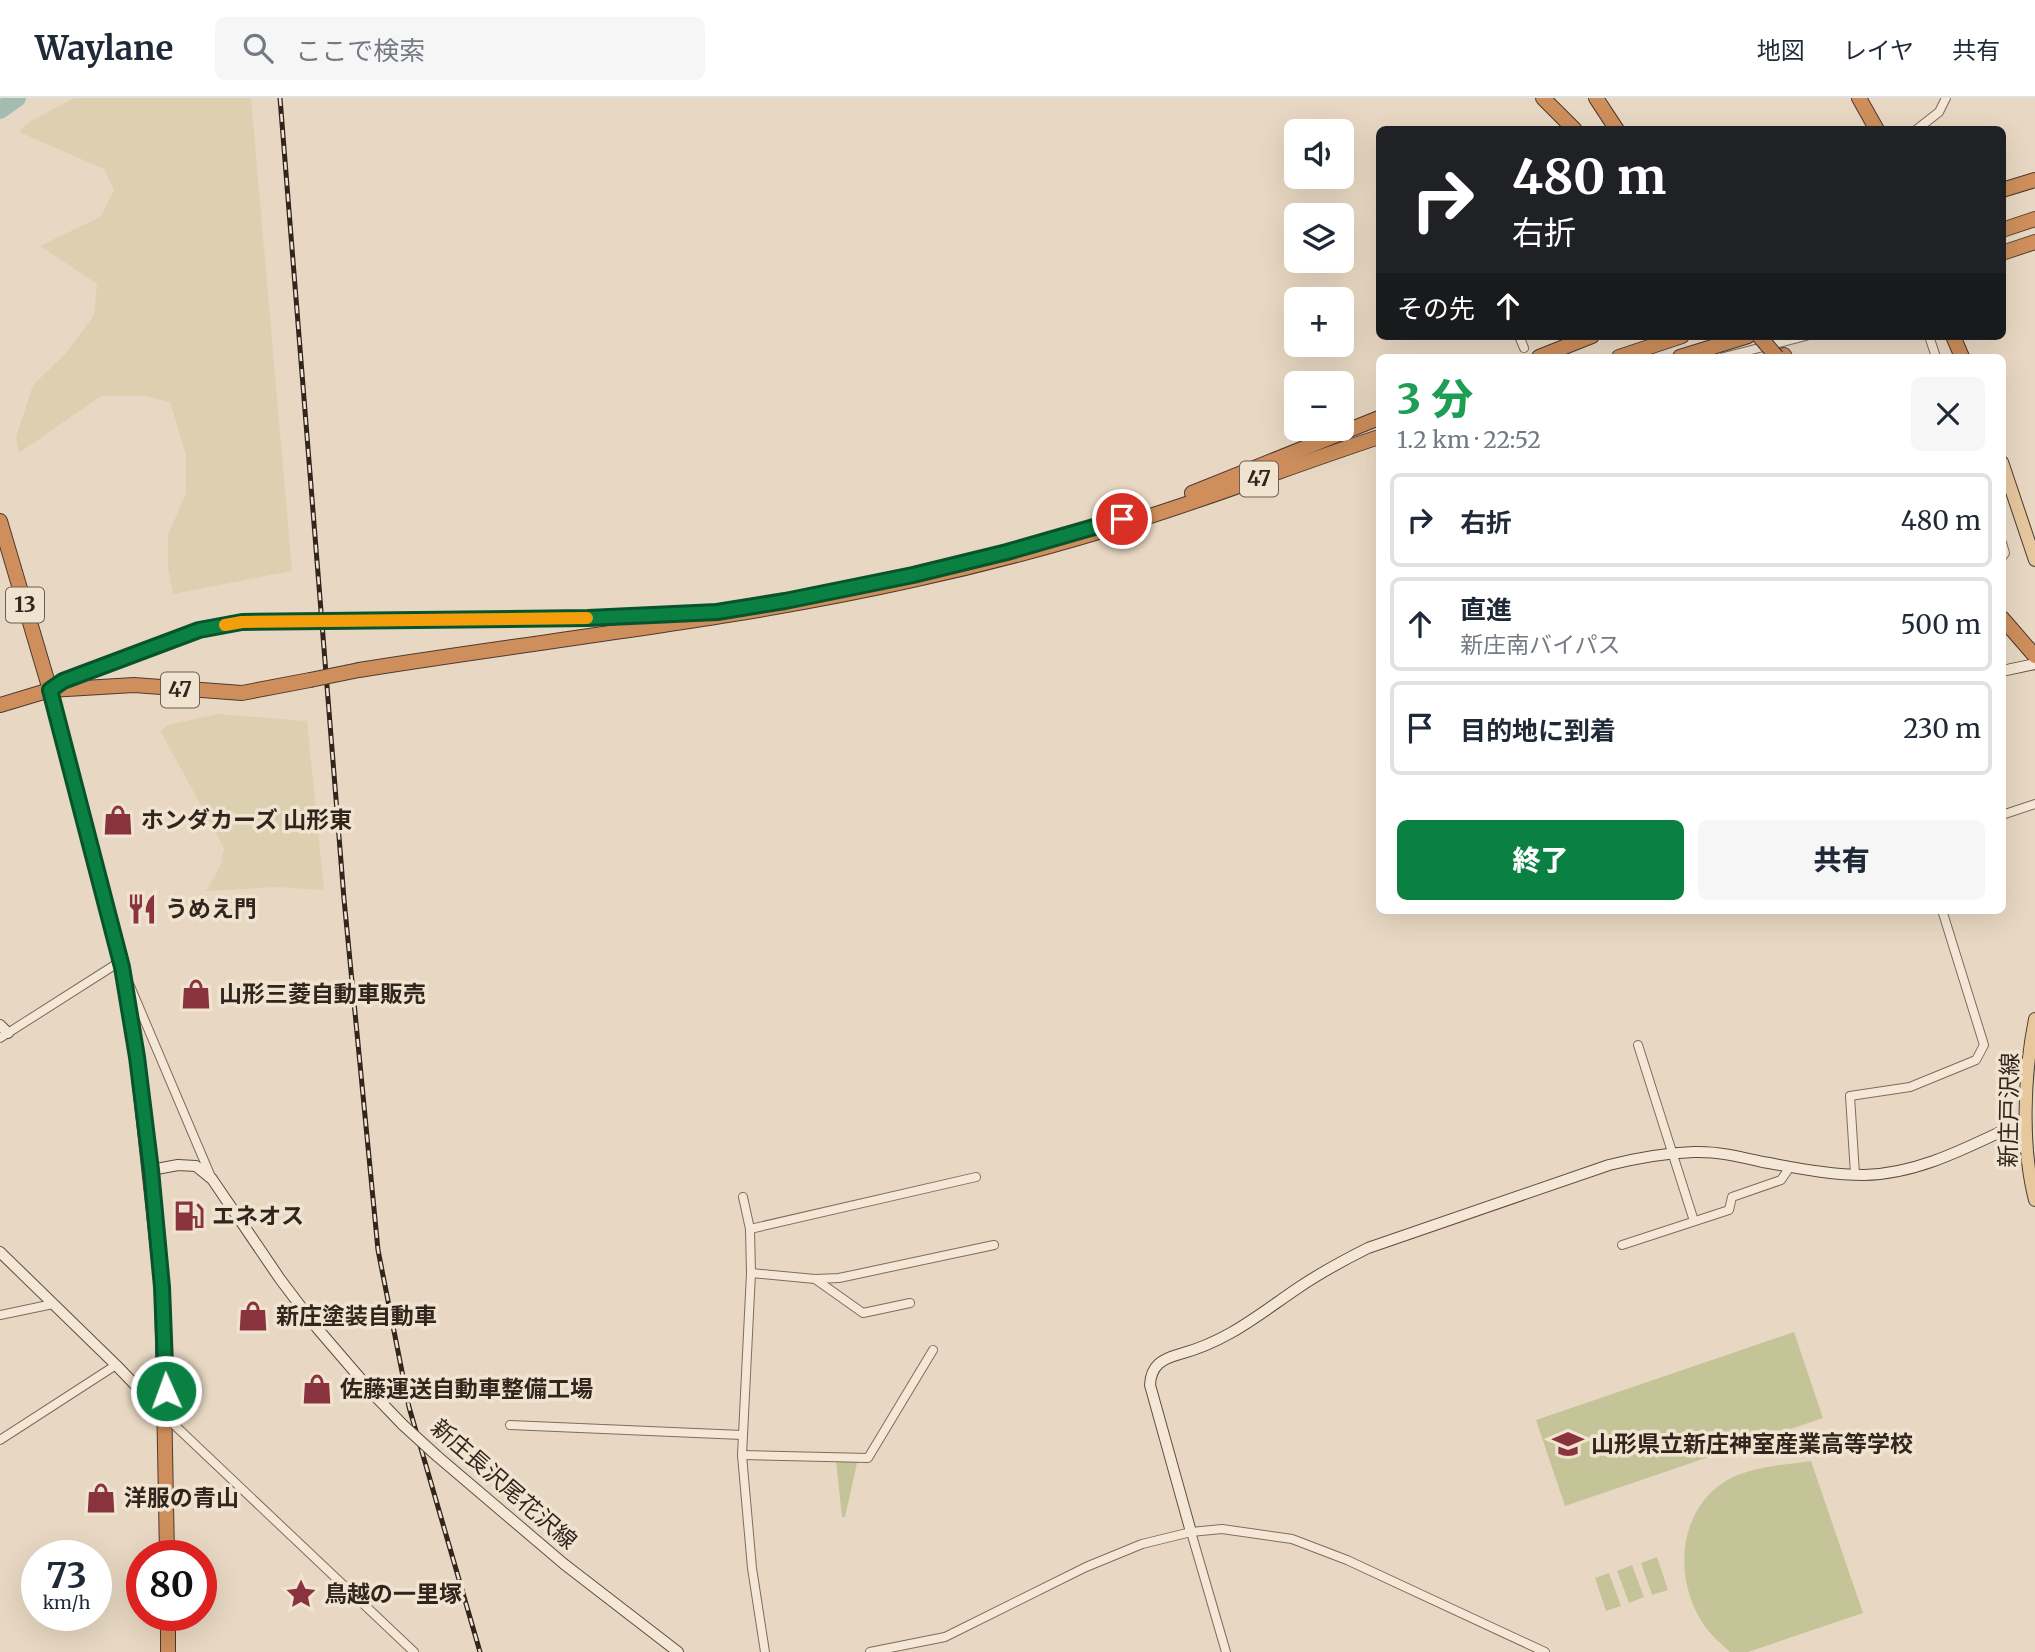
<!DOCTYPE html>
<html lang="ja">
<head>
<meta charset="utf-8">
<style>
  :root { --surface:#fff; --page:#f6f6f7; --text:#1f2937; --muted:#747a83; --line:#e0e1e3; --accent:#0b8043 }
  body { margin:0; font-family:Merriweather,"Noto Sans JP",serif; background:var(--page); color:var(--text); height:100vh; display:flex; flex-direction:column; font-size:26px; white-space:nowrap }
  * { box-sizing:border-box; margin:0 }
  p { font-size:23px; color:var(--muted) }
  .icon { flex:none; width:38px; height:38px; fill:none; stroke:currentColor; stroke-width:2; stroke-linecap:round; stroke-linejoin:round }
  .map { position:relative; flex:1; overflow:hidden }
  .panel { position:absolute; left:1376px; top:256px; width:630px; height:560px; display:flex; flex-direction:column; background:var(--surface); border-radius:10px; box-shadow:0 7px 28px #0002 }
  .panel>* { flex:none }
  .top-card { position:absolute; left:1376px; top:28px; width:630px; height:214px; border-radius:10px; box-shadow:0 7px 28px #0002; background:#202124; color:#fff; overflow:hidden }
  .fabs { position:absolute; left:1284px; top:21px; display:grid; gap:14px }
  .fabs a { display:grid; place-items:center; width:70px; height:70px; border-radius:10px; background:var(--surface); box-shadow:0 7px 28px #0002; font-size:35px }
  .speed { position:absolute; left:21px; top:1442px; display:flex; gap:14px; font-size:35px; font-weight:700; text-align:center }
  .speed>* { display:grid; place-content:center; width:91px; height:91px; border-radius:50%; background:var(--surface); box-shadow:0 7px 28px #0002; line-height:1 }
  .speed small { font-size:18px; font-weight:400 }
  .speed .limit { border:10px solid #d22; background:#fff; color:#111 }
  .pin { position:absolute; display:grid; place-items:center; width:60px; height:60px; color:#fff; margin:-30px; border:4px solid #fff; border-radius:50%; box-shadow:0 2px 7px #0007 }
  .me { position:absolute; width:77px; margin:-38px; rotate:358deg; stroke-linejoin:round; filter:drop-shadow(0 0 5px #0008) }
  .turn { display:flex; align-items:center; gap:24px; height:147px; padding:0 21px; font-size:32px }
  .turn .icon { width:91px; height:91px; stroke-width:2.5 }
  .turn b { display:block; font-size:49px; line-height:60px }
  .then { display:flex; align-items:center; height:66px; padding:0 21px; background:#0003; gap:14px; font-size:26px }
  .round { display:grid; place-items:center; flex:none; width:74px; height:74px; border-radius:10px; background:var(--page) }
  .headline { display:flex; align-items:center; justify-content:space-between; height:119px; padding:0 21px }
  h1 { font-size:42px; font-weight:800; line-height:52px; color:#1e9e55 }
  .button { display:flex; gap:14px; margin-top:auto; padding:14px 21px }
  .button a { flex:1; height:80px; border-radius:10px; background:var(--accent); color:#fff; font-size:28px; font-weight:800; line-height:80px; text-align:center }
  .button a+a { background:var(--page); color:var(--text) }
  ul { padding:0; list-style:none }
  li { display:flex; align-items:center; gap:21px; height:94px; margin:0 14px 10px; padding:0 7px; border:4px solid var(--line); border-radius:10px }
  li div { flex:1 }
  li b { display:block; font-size:26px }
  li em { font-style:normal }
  header { display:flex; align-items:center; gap:42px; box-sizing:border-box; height:98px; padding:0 35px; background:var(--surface); border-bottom:2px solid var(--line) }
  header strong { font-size:33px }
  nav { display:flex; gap:38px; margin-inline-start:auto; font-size:24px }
  .search { width:490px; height:63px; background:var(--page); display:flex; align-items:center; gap:18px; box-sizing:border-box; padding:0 24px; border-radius:10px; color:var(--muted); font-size:26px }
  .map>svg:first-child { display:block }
  .farmland { fill:#ddd0b1 }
  .green { fill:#c5c498 }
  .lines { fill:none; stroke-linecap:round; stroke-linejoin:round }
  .river { stroke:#a4bbb2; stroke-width:18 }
  .street-casing { stroke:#806b5c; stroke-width:10 }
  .secondary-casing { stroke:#624c3f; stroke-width:12 }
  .primary-casing { stroke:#4e3a30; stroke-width:14 }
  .highway-casing { stroke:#4e3a30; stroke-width:16 }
  .street { stroke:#f4e7d5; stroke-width:8 }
  .secondary { stroke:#f4e7d5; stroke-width:10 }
  .primary { stroke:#e7c89e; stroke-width:12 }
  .highway { stroke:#ce8f5c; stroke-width:14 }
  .rail-casing { stroke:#32251e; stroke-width:5 }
  .rail { stroke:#f0e4d1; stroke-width:2.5; stroke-dasharray:8; stroke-linecap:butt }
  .secondary-bridge-casing { stroke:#624c3f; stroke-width:12; stroke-linecap:butt }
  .highway-bridge-casing { stroke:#4e3a30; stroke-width:16; stroke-linecap:butt }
  .secondary-bridge { stroke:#f4e7d5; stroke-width:10 }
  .highway-bridge { stroke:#ce8f5c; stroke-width:14 }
  .route-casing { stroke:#07532c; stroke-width:18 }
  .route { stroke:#0b8043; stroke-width:12 }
  .slow { stroke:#f59e0b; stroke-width:12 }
  .labels { text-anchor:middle; stroke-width:7; stroke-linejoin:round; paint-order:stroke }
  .shield { fill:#f0e4d1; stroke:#6b5e54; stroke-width:2 }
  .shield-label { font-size:21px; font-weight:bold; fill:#32251e }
  .poi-label { font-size:23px; font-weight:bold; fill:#32251e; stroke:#f0e4d1; text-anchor:start }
  .street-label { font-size:23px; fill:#32251e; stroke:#f0e4d1 }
</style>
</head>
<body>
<header>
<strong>Waylane</strong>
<div class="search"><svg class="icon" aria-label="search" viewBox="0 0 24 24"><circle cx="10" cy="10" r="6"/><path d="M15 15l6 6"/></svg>ここで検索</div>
<nav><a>地図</a><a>レイヤ</a><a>共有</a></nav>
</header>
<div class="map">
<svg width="2035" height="1554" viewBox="0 0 2035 1554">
  <rect width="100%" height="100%" fill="#e8d8c3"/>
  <g class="farmland">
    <polygon points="74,0 251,0 292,473 173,496 168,470 168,437 186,395 186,357 170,304 145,298 101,298 19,355 16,339 33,287 67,254 94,217 97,186 40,148 100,119 114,92 104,71 19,34 29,24"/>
    <polygon points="218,616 307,623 324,792 276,789 206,793 221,766 224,750 161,634 167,627"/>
  </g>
  <g class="green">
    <polygon points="1794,1234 1823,1320 1565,1408 1536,1322"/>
    <polygon points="853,1362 857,1365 845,1419 842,1419 836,1363"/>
    <path d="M1811,1363L1863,1515L1748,1554H1730C1718,1543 1705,1532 1698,1517C1673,1471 1681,1406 1731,1380C1756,1368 1784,1367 1811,1363Z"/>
    <polygon points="1657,1459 1668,1492 1652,1497 1641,1465"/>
    <polygon points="1632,1467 1644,1499 1629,1505 1617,1473"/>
    <polygon points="1609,1475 1621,1508 1606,1513 1595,1480"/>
  </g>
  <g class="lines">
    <polyline class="river" points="0,12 17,0"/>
    <g class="street-casing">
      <g id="street">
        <polyline points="1916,32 1939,14 1946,0"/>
        <polyline points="1519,238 1524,250"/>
        <polyline points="1929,238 1936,259"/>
        <polyline points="1724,259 1806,238"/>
        <polyline points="2002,445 2005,455 2002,459"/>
        <polyline points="2002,717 2035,706"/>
        <polyline points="130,888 211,1079"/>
        <polyline points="0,940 121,863"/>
        <polyline points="1638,947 1694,1123"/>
        <polyline points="1855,1076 1850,998 1910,989 1976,962 1984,947 1942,812"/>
        <polyline points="743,1099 750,1131 751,1175 742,1357 752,1470 765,1554"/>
        <polyline points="750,1131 976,1079"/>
        <polyline points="1622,1147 1729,1112 1732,1099 1781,1082 1790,1069"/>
        <polyline points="751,1175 815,1181 839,1180 994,1147"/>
        <polyline points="815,1181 863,1215 910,1205"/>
        <polyline points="0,1217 53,1206"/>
        <polyline points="166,1319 414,1554"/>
        <polyline points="510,1327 742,1337"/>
        <polyline points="0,1342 116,1267"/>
        <polyline points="742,1357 868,1360 933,1252"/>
        <polyline points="1191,1434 1226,1554"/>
        <polyline points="870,1554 945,1539 1086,1469 1142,1446 1191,1434 1222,1431 1292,1441 1347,1462 1545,1554"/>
      </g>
    </g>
    <g class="secondary-casing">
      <g id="secondary">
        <polyline points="2002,573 2035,566"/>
        <polyline points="0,927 8,935"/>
        <polyline points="151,1072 178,1067 196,1068 212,1081 280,1181 317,1230 378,1301 403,1327"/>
        <polyline points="0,1154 116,1267 166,1319"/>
        <polyline points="437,1358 564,1466 678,1554"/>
        <path d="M1191,1434L1150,1287C1151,1267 1162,1261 1180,1256C1228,1243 1258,1217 1298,1190C1320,1175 1344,1162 1368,1150L1609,1067C1637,1060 1665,1055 1694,1054C1717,1053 1741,1059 1763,1064C1797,1070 1830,1077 1864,1077C1922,1076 1975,1045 2026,1022"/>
      </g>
    </g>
    <g class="primary-casing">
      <g id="primary">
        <polyline points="2002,364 2035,462"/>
        <path d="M2035,921C2024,976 2021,1048 2035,1102"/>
      </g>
    </g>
    <g class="highway-casing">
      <g id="highway">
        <polyline points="1543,0 1575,32"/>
        <polyline points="1596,0 1617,32"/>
        <polyline points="1859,0 1877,32"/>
        <polyline points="2002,92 2035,82"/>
        <polyline points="2002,132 2035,121"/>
        <polyline points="2002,155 2035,144"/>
        <polyline points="1953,238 1962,259"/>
        <polyline points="1784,257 1785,259"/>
        <polyline points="1539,259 1592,238"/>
        <polyline points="1619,259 1682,238"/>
        <polyline points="1680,259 1748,238"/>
        <polyline points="1192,395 1379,320"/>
        <polyline points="0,423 50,592 121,863 137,959 162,1189 167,1458"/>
        <polyline points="2002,520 2035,558"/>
        <polyline points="354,523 588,520 689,516"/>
        <path d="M359,572C544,542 730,523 913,482C991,465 1068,444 1144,420C1223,395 1300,365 1379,339"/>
        <polyline points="51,591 63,583 199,532 242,524 306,524"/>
        <polyline points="0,607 50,592 134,587 242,595 310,582"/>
        <polyline points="168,1517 168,1554"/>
      </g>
    </g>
    <use href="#street" class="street"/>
    <use href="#secondary" class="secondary"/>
    <use href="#primary" class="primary"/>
    <use href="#highway" class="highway"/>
    <g class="rail-casing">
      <polyline id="rail" points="280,0 344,801 378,1152 409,1309 480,1554"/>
    </g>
    <use href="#rail" class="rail"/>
    <g class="secondary-bridge-casing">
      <polyline id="secondary-bridge" points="403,1327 437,1358"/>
    </g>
    <g class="highway-bridge-casing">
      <g id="highway-bridge">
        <polyline points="1759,238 1777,259"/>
        <polyline points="306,524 354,523"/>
        <polyline points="310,582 359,572"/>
      </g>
    </g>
    <use href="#secondary-bridge" class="secondary-bridge"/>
    <use href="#highway-bridge" class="highway-bridge"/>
  </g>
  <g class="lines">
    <g class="route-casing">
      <polyline id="route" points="166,1293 162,1189 151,1072 137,959 122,869 50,592 63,583 199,532 242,524 588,520 717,514 785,503 913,477 1007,454 1122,421"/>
    </g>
    <use href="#route" class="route"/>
    <polyline class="slow" points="225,527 242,524 587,520"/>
  </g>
  <defs>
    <g id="shop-bare" transform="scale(2.415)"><path d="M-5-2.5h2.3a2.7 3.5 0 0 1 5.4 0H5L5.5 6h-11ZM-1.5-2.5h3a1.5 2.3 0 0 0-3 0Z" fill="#88333e" stroke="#f0e4d1" stroke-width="2.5" paint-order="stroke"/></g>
    <g id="restaurant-bare" transform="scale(2.415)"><path d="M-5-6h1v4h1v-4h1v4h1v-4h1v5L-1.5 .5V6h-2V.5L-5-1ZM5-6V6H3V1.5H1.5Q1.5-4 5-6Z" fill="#88333e" stroke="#f0e4d1" stroke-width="2.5" paint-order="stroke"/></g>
    <g id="fuel-bare" transform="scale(2.415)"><path d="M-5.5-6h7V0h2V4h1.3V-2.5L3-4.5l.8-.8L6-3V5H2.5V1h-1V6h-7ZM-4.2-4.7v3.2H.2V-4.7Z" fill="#88333e" stroke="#f0e4d1" stroke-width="2.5" paint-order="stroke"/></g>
    <g id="school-bare" transform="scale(2.415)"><path d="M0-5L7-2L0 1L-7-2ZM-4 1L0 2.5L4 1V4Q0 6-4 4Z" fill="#88333e" stroke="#f0e4d1" stroke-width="2.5" paint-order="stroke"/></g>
    <g id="sight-bare" transform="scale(2.415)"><path d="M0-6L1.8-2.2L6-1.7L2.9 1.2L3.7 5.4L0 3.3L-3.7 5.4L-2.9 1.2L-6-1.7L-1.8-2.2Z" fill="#88333e" stroke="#f0e4d1" stroke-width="2.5" paint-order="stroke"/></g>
  </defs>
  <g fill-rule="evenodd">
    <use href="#shop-bare" x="118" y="722"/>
    <use href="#restaurant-bare" x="142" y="811"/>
    <use href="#shop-bare" x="196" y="896"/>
    <use href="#fuel-bare" x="189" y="1118"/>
    <use href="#shop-bare" x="253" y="1218"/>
    <use href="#shop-bare" x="317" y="1291"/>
    <use href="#school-bare" x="1568" y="1346"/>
    <use href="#shop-bare" x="101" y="1400"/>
    <use href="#sight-bare" x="301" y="1496"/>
  </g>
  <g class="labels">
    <g class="shield">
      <rect x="1240" y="363.5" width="38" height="35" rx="5"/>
      <rect x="6" y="489.5" width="38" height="35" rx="5"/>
      <rect x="161" y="574.5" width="38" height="35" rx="5"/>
    </g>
    <g class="shield-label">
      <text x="1259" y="388">47</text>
      <text x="25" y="514">13</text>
      <text x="180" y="599">47</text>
    </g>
    <g class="poi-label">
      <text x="141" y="730">ホンダカーズ 山形東</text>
      <text x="165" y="819">うめえ門</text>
      <text x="219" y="904">山形三菱自動車販売</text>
      <text x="212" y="1126">エネオス</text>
      <text x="276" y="1226">新庄塗装自動車</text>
      <text x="340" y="1299">佐藤運送自動車整備工場</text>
      <text x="1591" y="1354">山形県立新庄神室産業高等学校</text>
      <text x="124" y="1408">洋服の青山</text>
      <text x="324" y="1504">鳥越の一里塚</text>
    </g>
    <g class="street-label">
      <text transform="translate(2009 1012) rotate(-89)" y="8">新庄戸沢線</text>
      <text transform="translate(504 1386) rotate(41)" y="8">新庄長沢尾花沢線</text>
    </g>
  </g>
</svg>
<div class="fabs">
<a><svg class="icon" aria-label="sound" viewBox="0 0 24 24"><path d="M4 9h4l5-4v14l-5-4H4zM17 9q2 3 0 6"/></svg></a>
<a><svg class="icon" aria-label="layers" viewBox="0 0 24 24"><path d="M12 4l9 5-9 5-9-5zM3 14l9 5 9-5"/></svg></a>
<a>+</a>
<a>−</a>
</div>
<div class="speed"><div>73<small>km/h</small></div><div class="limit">80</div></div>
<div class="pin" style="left:1122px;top:421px;background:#d93025"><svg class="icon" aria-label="arrive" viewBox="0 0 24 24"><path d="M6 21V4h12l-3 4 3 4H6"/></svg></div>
<svg class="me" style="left:166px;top:1293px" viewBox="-20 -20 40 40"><circle r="17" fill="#0b8043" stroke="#fff" stroke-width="3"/><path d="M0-11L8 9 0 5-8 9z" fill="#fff"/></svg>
<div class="top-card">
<div class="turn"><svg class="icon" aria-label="right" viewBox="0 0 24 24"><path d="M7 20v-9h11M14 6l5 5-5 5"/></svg><div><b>480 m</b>右折</div></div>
<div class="then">その先<svg class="icon" aria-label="ahead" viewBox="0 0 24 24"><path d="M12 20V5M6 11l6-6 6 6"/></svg></div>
</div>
<section class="panel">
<div class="headline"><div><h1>3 分</h1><p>1.2 km · 22:52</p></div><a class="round"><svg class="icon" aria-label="close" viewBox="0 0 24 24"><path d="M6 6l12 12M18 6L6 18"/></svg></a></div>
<ul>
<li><svg class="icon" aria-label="right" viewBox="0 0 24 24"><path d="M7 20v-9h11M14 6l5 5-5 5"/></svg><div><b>右折</b></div><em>480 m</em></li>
<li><svg class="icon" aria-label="ahead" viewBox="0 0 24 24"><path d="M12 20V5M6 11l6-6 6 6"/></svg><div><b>直進</b><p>新庄南バイパス</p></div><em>500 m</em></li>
<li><svg class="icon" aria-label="arrive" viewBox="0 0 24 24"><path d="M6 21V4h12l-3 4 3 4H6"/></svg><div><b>目的地に到着</b></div><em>230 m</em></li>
</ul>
<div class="button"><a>終了</a><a>共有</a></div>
</section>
</div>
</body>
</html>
